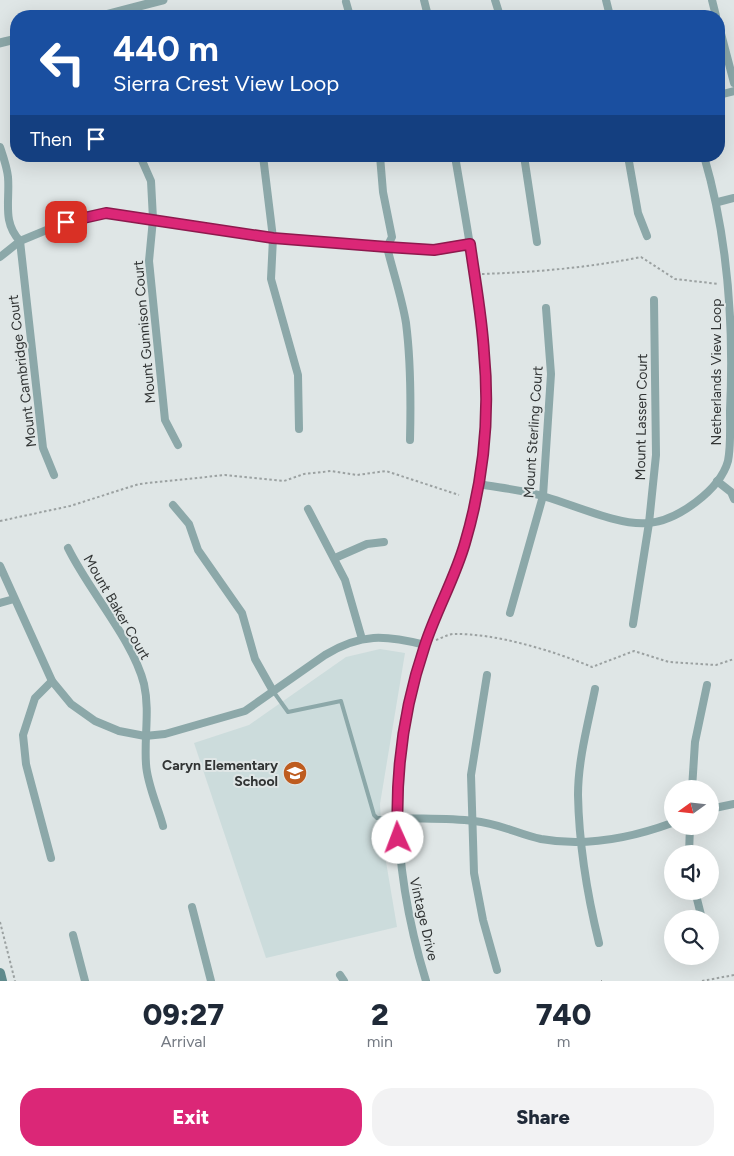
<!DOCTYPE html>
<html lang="en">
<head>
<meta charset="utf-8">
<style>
  :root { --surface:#fff; --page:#f2f2f3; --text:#1f2937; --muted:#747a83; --accent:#db2777 }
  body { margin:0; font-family:Figtree,sans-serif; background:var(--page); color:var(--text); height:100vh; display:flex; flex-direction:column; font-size:19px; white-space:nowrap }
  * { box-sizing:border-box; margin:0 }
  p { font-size:16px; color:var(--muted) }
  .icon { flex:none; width:28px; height:28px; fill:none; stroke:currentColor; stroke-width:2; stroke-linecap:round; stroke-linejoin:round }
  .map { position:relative; height:981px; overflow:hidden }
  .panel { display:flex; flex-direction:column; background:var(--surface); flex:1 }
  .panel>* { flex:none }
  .hud { position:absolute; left:10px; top:10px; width:715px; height:152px; border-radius:20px; box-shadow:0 5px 20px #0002; background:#1a4fa0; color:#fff; overflow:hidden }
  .needle { width:32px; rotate:255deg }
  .tools { position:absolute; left:664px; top:780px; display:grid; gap:10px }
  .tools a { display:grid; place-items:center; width:55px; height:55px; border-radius:50%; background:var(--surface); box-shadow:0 5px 20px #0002; font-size:25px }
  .pin { position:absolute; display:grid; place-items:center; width:42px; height:42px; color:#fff; margin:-21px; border-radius:10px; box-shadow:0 2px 8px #0006 }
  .me { position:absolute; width:55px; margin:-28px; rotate:358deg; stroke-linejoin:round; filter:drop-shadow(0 0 4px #0008) }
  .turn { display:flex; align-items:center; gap:18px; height:105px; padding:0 20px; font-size:22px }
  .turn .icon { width:65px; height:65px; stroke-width:2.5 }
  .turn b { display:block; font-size:35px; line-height:42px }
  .then { display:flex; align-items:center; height:48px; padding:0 20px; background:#0003; gap:10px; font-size:19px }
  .eta { display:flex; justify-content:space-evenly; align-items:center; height:85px; text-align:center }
  .eta b { font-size:30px; font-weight:800; line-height:35px }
  .action { display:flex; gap:10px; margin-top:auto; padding:10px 20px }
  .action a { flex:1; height:58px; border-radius:20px; background:var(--accent); color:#fff; font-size:20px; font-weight:800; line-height:58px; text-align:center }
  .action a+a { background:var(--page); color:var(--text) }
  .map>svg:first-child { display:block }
  .built { fill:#ccdcdc }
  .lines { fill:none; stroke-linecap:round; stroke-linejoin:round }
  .path { stroke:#9ba1a1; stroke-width:2; stroke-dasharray:2.5 2.5; stroke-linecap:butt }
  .service { stroke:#8ca8a9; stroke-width:4 }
  .minor { stroke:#8ca8a9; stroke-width:8 }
  .tertiary { stroke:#8ca8a9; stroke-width:9 }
  .secondary { stroke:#5f8a8c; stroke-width:10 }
  .route-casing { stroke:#8e194d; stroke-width:12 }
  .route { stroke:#db2777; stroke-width:9 }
  .labels { text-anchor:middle; stroke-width:4; stroke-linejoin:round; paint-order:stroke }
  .street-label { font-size:14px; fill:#313434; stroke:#dfe6e6 }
  .poi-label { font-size:14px; font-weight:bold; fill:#313434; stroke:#dfe6e6; text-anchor:end }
</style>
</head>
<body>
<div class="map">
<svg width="734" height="981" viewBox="0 0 734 981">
  <rect width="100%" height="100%" fill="#dfe6e6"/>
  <polygon class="built" points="380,649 405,653 380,804 382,838 397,927 266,958 194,743 249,725 346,657"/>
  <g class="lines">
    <g class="path">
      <path d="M482,274C537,272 587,268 641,257L675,279L719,284"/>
      <polyline points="0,521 70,506 139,484 225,475 284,481 304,474 331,471 357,475 386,471 459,495"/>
      <path d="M436,640C442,638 448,634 454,634C495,633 554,651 592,667L634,651L669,662L716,665L734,659"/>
      <polyline points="0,922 15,981"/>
      <polyline points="601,981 602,981"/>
      <polyline points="702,981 734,975"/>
    </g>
    <polyline class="service" points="273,691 288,712 341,701 374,815 377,818 396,818"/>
    <g class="minor">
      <polyline points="424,0 428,16"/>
      <polyline points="495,0 500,16"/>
      <polyline points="606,0 610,16"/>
      <polyline points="712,0 716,16"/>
      <polyline points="346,2 350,16"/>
      <polyline points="719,26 734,83"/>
      <polyline points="719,95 734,91"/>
      <path d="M0,147C3,156 7,167 8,177C10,201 2,222 20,241L43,448L54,475"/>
      <polyline points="140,156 151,181 153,219 149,261 165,420 178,445"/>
      <polyline points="263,156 273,238 271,279 298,375 299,429"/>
      <path d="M380,156L383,192L392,237L387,247C393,272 402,298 406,323C411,362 411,400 410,440"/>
      <polyline points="524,156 537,242"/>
      <polyline points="628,156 638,213 647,236"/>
      <polyline points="718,202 734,198"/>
      <polyline points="0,257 20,241 66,222 106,213 273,238 434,250 470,244"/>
      <polyline points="717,481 731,492 734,499"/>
      <path d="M479,484C501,488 524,490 546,497C574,505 620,526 648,523C677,521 720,490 728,461C731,446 730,427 730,411C734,326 728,238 704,156"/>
      <polyline points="173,505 189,524 198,550 242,613 255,659 273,691"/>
      <polyline points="308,509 345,580 362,639"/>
      <path d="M68,548C89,591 133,640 144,684C150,711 144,737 146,764C147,784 158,807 163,826"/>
      <polyline points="335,558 367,544 384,542"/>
      <path d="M0,566L52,681L71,704L95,721L119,731L145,736L165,734L245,711L325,655C361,633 385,635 425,645"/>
      <polyline points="0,603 14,599"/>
      <polyline points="510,613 543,496 551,374 546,308"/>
      <polyline points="633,624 649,523 656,455 654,300"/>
      <polyline points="487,675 471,775 474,873 483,920 497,970"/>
      <path d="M595,689C588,724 578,760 578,795C579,845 587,894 599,943"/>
      <polyline points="692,789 695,742 707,685"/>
      <polyline points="710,809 734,804"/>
      <path d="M397,818C423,819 449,818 474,821C498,823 518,834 541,839C585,847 631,838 672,823"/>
      <polyline points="689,854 690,826"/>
      <polyline points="51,858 26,764 23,735 35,698 52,681"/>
      <polyline points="695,891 702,919"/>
      <polyline points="192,907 211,981"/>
      <polyline points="73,935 85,981"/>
      <polyline points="340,975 344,981"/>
      <path d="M426,981C392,870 386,755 425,644C437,611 453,579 465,546C471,527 475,504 479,484C497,374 473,265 455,156"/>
    </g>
    <g class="tertiary">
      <polyline points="101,16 163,0"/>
      <polyline points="0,43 16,39"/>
    </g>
    <polyline class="secondary" points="0,973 2,981"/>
  </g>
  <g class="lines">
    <g class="route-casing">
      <path id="route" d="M66,222L106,213L273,238L387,247L434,250L470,244C475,280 482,317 484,353C490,416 483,482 465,543C455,578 436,611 425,645C404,707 395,773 398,838"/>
    </g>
    <use href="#route" class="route"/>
  </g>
  <defs>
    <g id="school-disc" transform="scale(1.25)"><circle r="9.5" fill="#be5c1f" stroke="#dfe6e6"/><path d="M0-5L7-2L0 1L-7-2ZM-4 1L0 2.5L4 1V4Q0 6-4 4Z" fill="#fff"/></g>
  </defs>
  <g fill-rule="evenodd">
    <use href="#school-disc" x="295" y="773"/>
  </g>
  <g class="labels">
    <g class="street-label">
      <text transform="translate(144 332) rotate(-95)" y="5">Mount Gunnison Court</text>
      <text transform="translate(22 371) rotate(-97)" y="5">Mount Cambridge Court</text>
      <text transform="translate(716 372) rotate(-90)" y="5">Netherlands View Loop</text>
      <text transform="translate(641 417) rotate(-89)" y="5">Mount Lassen Court</text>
      <text transform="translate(533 432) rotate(-86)" y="5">Mount Sterling Court</text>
      <text transform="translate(117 607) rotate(60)" y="5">Mount Baker Court</text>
      <text transform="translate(424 919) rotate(77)" y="5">Vintage Drive</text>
    </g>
    <g class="poi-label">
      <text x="278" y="770">Caryn Elementary<tspan x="278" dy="16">School</tspan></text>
    </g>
  </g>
</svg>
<div class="tools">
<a><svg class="needle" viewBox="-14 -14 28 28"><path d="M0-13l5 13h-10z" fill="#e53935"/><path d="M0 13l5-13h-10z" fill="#747a83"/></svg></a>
<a><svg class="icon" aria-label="sound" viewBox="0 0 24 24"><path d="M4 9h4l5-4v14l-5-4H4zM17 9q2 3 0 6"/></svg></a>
<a><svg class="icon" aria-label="search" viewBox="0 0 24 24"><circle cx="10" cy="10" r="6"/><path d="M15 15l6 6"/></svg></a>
</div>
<div class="pin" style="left:66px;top:222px;background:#d93025"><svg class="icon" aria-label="arrive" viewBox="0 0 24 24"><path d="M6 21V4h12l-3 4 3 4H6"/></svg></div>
<svg class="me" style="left:398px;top:838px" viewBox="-20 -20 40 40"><circle r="19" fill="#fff"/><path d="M0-13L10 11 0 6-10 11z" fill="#db2777"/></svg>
<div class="hud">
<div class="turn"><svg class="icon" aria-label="left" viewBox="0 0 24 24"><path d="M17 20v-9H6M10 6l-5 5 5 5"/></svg><div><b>440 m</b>Sierra Crest View Loop</div></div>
<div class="then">Then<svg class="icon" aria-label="arrive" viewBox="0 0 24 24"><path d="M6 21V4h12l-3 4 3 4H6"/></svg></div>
</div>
</div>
<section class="panel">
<div class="eta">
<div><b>09:27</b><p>Arrival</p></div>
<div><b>2</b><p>min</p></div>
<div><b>740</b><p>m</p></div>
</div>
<div class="action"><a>Exit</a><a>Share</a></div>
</section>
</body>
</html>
